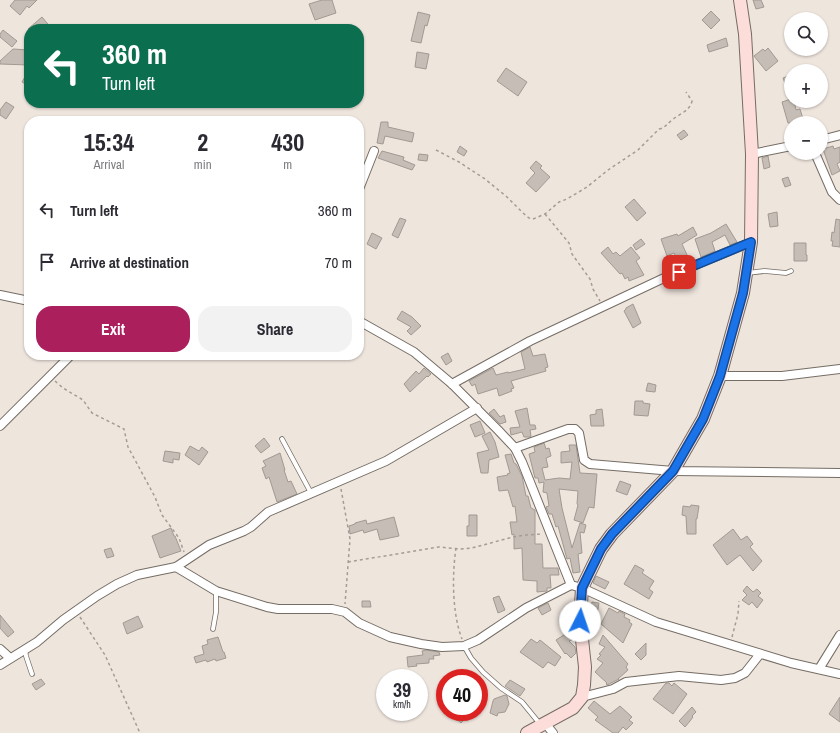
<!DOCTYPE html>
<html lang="en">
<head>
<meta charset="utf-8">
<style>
  :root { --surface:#fff; --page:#f2f2f3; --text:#2b2b33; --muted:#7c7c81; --accent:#ac1f5d }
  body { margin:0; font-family:"Archivo Narrow",sans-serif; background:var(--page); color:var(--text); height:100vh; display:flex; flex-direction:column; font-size:15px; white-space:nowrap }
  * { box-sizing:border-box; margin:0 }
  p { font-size:13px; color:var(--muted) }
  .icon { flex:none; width:22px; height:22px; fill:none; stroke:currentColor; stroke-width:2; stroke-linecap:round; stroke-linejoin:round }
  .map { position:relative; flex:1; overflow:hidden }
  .panel { position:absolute; left:24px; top:116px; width:340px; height:244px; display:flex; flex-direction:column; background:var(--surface); border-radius:16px; box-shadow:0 1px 3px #0004 }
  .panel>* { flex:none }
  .banner { position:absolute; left:24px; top:24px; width:340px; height:84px; border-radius:16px; box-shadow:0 1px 3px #0004; background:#0b6e4f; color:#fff; overflow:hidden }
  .tools { position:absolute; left:784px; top:12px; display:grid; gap:8px }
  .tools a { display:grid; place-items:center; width:44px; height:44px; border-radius:50%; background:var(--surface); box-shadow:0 1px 3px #0004; font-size:20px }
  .speed { position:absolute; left:376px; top:669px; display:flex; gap:8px; font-size:20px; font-weight:700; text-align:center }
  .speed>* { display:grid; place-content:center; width:52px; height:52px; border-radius:50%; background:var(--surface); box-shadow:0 1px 3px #0004; line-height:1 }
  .speed small { font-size:10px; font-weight:400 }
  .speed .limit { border:6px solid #d22; background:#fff; color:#111 }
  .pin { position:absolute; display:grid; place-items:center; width:34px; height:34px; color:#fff; margin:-17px; border-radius:8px; box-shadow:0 2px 6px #0006 }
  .me { position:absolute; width:44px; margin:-22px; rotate:4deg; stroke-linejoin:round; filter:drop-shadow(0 0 3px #0008) }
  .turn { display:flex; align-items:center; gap:14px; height:84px; padding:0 12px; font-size:18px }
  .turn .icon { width:52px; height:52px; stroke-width:2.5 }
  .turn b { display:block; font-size:28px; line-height:34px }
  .eta { display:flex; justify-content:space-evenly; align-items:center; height:68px; text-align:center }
  .eta b { font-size:24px; font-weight:800; line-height:28px }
  .action { display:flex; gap:8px; margin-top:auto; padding:8px 12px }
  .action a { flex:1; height:46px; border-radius:16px; background:var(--accent); color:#fff; font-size:16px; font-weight:800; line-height:46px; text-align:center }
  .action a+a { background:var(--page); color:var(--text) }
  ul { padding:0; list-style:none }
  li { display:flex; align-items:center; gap:12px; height:52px; padding:0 12px }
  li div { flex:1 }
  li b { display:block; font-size:15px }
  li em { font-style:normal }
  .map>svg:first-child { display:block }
  .building { fill:#c6beb6; stroke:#a29a92 }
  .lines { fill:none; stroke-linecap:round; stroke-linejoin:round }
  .lane-casing { stroke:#756d65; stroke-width:5.5 }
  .street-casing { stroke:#756d65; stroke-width:10 }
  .secondary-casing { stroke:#756d65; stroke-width:14 }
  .path { stroke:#a49d97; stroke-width:1.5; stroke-dasharray:3 3; stroke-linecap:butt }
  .lane { stroke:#fff; stroke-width:4 }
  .street { stroke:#fff; stroke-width:8 }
  .secondary { stroke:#fcddd9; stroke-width:12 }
  .route-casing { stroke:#114b97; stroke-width:10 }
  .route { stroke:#1a73e8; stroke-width:7 }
</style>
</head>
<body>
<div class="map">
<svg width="840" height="733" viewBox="0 0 840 733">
  <rect width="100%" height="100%" fill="#eee5dd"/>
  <g class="building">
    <polygon points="15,0 37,0 29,8 27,6 20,15 10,6"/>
    <polygon points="322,0 332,0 336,13 315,20 309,4"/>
    <polygon points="753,0 761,0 764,7 756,9"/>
    <polygon points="711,11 720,20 711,29 702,20"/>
    <polygon points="418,12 430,15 427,26 425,25 421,43 411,41"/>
    <polygon points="42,17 52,29 28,29"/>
    <polygon points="3,30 17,41 12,47 0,37 0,34"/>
    <polygon points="726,38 728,46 709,52 707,45"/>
    <polygon points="768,48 778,61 766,71 754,56 763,49 765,51"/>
    <polygon points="13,49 29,50 29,65 0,64 0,61"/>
    <polygon points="417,52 429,54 426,69 415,67"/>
    <polygon points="506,68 527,82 518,96 497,81"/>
    <polygon points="29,70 29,86 22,82"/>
    <polygon points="791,75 791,99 783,78"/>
    <polygon points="791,99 791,101 794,101 796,110 800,109 804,122 788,123 782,102"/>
    <polygon points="6,102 14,107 6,119 0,115 0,110"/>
    <polygon points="381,122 388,122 388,127 414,133 412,142 385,136 383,144 377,143"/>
    <polygon points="684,130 688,135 681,140 677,135"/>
    <polygon points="460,146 467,151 464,156 457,152"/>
    <polygon points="833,146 834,149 840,147 840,162 837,164 840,171 832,175 823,149"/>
    <polygon points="382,151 404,157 403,160 415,165 412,170 378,158"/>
    <polygon points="419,154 428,155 427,161 418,160"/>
    <polygon points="768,156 770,167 764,169 762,158"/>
    <polygon points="536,161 542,166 540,168 550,177 536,192 526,183 535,173 530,168"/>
    <polygon points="788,177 791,185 785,187 782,179"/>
    <polygon points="634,199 646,213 637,221 625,207"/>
    <polygon points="777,212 778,226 770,227 768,214"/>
    <polygon points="400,218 406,220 398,238 392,235"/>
    <polygon points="836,219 840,220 840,247 832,246 833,241 831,241 832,232 834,233"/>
    <polygon points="726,224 737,242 730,245 725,235 712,242 715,251 701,257 695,239 711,233"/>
    <polygon points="693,227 697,235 682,244 688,257 685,259 686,263 680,265 674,253 667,256 661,239 677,234 678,236"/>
    <polygon points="372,233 382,238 376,249 367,244"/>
    <polygon points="641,239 645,244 636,250 633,245"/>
    <polygon points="794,243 806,243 806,255 807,255 807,261 794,261"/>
    <polygon points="608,247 613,254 616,252 620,256 631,247 640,258 636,261 644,275 629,281 628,277 625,279 622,273 620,274 601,253"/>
    <polygon points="633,304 641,323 633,328 624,311 626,309 626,308"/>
    <polygon points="402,311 412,317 421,326 411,335 407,331 411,327 397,319"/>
    <polygon points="530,347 533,356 545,354 548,367 545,368 546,371 511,381 514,388 511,389 512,391 499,396 497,388 478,394 475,384 472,386 469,381 493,368 496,375 508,372 508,373 525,369 521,352"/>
    <polygon points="448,353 452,361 446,365 441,357"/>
    <polygon points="424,368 431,374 428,377 427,376 410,392 404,384 416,371 419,374"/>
    <polygon points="648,383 656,385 655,392 646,391"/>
    <polygon points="635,401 643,401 643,403 650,404 648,416 634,415"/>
    <polygon points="527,408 530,425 535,425 536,429 530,430 531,436 530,437 524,437 522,432 511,435 510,428 520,427 515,411"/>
    <polygon points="494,409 500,417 504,415 506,422 500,424 489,413"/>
    <polygon points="602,409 604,426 591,426 590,415 596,414 596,410"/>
    <polygon points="480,421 485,433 475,437 470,425"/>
    <polygon points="490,432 495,442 499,457 489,460 488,473 481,473 477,453 489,450 482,436"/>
    <polygon points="264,438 270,446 261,453 255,446"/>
    <polygon points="544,443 546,449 549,448 551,456 546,458 548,467 542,468 545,480 559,478 570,479 572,462 561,463 561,452 570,451 569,445 576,445 580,473 597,474 594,508 589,507 583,523 574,520 578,505 577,504 578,491 559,489 562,508 572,548 580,523 586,525 584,533 580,532 582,553 578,554 580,572 573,573 570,558 567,559 558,526 556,527 552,514 549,514 546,507 549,506 547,493 543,492 544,482 539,483 538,478 535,478 529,454 535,452 534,447"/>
    <polygon points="190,446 199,451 202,447 208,452 199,465 185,455"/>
    <polygon points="165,451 180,453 179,460 173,459 173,463 163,461"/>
    <polygon points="280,453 285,470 284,470 288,482 291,481 297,494 277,502 269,477 266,479 262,468 266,466 263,461"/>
    <polygon points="511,454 514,463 516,464 522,476 526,496 528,496 531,508 535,510 535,544 542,544 543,568 558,568 559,575 550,575 551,588 547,588 547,591 537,592 537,581 523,580 522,548 514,549 514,534 512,535 510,522 517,522 515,506 513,507 508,490 499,491 497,477 508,475 507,474 510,473 505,455"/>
    <polygon points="620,481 631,485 627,495 616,491"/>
    <polygon points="691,505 699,506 697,519 696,519 696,534 687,534 686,516 682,515 683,506 690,507"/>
    <polygon points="469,515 477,515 477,536 467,536 467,526 469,526"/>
    <polygon points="394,517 399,536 380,540 377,529 364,533 363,530 350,534 349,526 355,524 355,523 366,520 367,524"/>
    <polygon points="171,528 174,536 175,536 181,551 160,558 152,536"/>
    <polygon points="733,529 741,540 747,536 753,544 750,547 762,561 753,571 740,555 727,565 713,545"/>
    <polygon points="111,548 114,556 107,558 104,550"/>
    <polygon points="635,565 644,570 642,573 654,581 649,589 653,592 649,599 624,584"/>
    <polygon points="596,576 609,582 605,589 593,583"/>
    <polygon points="747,586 753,592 757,589 761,593 758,596 763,600 757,608 752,602 749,605 742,600 747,595 743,591"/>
    <polygon points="499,596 505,610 498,613 493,598"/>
    <polygon points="362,601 370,601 371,607 362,607"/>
    <polygon points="592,602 599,603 596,620 589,618"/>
    <polygon points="548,603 551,610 542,615 538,608"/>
    <polygon points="609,608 618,613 619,611 625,614 624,617 630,620 629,622 632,624 623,643 601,624"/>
    <polygon points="0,615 14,632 8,637 0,628"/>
    <polygon points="138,616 143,627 127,634 123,623"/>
    <polygon points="567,633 572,640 569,641 575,647 576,653 571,658 566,653 565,654 556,640"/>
    <polygon points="603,635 628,664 626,667 628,670 618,679 619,679 607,685 606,684 607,683 595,672 603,663 597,659 601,655 599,654 605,647 599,644"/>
    <polygon points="218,637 223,652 224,652 226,658 216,661 215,659 207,662 206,660 196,663 194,657 204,654 202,646 208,644 207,640"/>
    <polygon points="531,639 537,643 540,640 561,657 555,666 548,662 543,668 520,652"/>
    <polygon points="646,643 646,655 641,660 635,654"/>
    <polygon points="426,650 439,652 440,655 433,656 434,659 429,659 429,663 416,664 417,666 408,667 407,657 423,655 422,651"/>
    <polygon points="41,679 45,684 36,690 32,684"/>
    <polygon points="510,680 525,689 520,696 505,686"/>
    <polygon points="666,683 669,683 672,686 674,683 687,694 673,714 653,699"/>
    <polygon points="505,695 507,696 509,704 505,712 498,713 497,716 490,713 493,701 494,699"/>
    <polygon points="840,697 840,722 829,714"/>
    <polygon points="594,701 610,714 620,706 632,717 629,720 633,723 626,730 623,727 618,733 613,733 595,720 598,717 588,708"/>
    <polygon points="692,707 696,712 692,716 693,717 690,721 685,727 679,721"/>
    <polygon points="459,712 472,712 461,723 454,717"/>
  </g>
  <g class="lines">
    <g class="lane-casing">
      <g id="lane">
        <polyline points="747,273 765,271 786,273 791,271"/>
        <polyline points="282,439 311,493"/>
        <polyline points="213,629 216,612 216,591"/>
        <polyline points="464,646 471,658 483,672 501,688 522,702 540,724"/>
        <polyline points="25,649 26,656 32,674"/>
      </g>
    </g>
    <g class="street-casing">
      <g id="street">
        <polyline points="821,140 840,135"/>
        <polyline points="815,153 832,192 840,200"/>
        <polyline points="752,154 791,146"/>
        <polyline points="359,189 374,151"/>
        <polyline points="0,295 29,301"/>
        <polyline points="359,321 414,352 452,384 498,430 515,448 522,462 571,585 582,588 656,622 791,663 840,674"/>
        <polyline points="720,376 782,376 840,369"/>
        <polyline points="452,384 530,341 664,278 751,242"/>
        <polyline points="0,426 71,355"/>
        <polyline points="515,448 568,429 575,429 579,433 584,460 590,464 673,471 840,473"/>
        <polyline points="176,567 216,591 267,607 278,609 332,609 345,612 359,623 390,637 421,644 442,647 464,646 478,640 526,608 571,585"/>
        <polyline points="0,649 10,658"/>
        <polyline points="0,665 37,642 63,620 97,596 117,584 137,575 176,567 209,545 244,531 251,527 268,512 386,461 477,408"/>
        <polyline points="819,669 840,635"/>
        <polyline points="582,697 613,689 626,682 679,676 721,680 735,678 745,673 760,654"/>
        <polyline points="545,723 553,733"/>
      </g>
    </g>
    <g class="secondary-casing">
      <polyline id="secondary" points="527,733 573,708 582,697 584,685 585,667 580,621 582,588 601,549 612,534 673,471 703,419 720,376 743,293 751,242 752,154 745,34 740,0"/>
    </g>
    <g class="path">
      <path d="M436,150L459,162L485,179L507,197L523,213L529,218L533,219L545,214L559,202L567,199L587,187L608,170L638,150L659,129C665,128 667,124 672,120C679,114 690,111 692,101L686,92"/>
      <polyline points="545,214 569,243 572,254 590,279 593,289 600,301"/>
      <polyline points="55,381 63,388 83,400 92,413 124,429 128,447 155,497 162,515 179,538 184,552"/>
      <polyline points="341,489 350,539 345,604"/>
      <path d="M456,548C452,575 452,613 462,639"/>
      <polyline points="348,562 439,547 460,549 472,548 513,537 526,535 542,534"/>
      <polyline points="80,617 105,655 140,733"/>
      <polyline points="732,637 738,614 739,601"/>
    </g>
    <use href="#lane" class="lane"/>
    <use href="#street" class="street"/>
    <use href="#secondary" class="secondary"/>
  </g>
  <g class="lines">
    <g class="route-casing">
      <polyline id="route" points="580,621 582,588 601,549 612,534 673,471 703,419 720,376 743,293 751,242 679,272"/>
    </g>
    <use href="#route" class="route"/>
  </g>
</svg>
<div class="tools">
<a><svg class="icon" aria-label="search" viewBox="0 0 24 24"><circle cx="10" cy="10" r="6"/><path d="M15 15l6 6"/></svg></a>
<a>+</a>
<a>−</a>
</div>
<div class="speed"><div>39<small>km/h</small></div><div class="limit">40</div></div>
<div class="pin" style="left:679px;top:272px;background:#d93025"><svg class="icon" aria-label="arrive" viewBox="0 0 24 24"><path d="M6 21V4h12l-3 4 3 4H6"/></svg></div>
<svg class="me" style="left:580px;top:621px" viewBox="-20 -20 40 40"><circle r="19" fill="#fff"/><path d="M0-13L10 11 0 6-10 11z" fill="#1a73e8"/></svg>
<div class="banner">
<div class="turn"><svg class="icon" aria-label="left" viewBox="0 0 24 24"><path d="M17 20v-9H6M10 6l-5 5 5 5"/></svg><div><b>360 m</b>Turn left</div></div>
</div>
<section class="panel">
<div class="eta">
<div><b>15:34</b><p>Arrival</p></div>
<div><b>2</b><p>min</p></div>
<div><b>430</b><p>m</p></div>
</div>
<ul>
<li><svg class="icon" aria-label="left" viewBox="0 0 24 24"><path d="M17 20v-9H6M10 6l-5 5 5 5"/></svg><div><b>Turn left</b></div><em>360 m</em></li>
<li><svg class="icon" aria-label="arrive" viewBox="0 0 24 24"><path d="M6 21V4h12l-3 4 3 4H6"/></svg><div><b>Arrive at destination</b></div><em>70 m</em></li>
</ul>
<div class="action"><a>Exit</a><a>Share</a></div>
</section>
</div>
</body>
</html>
